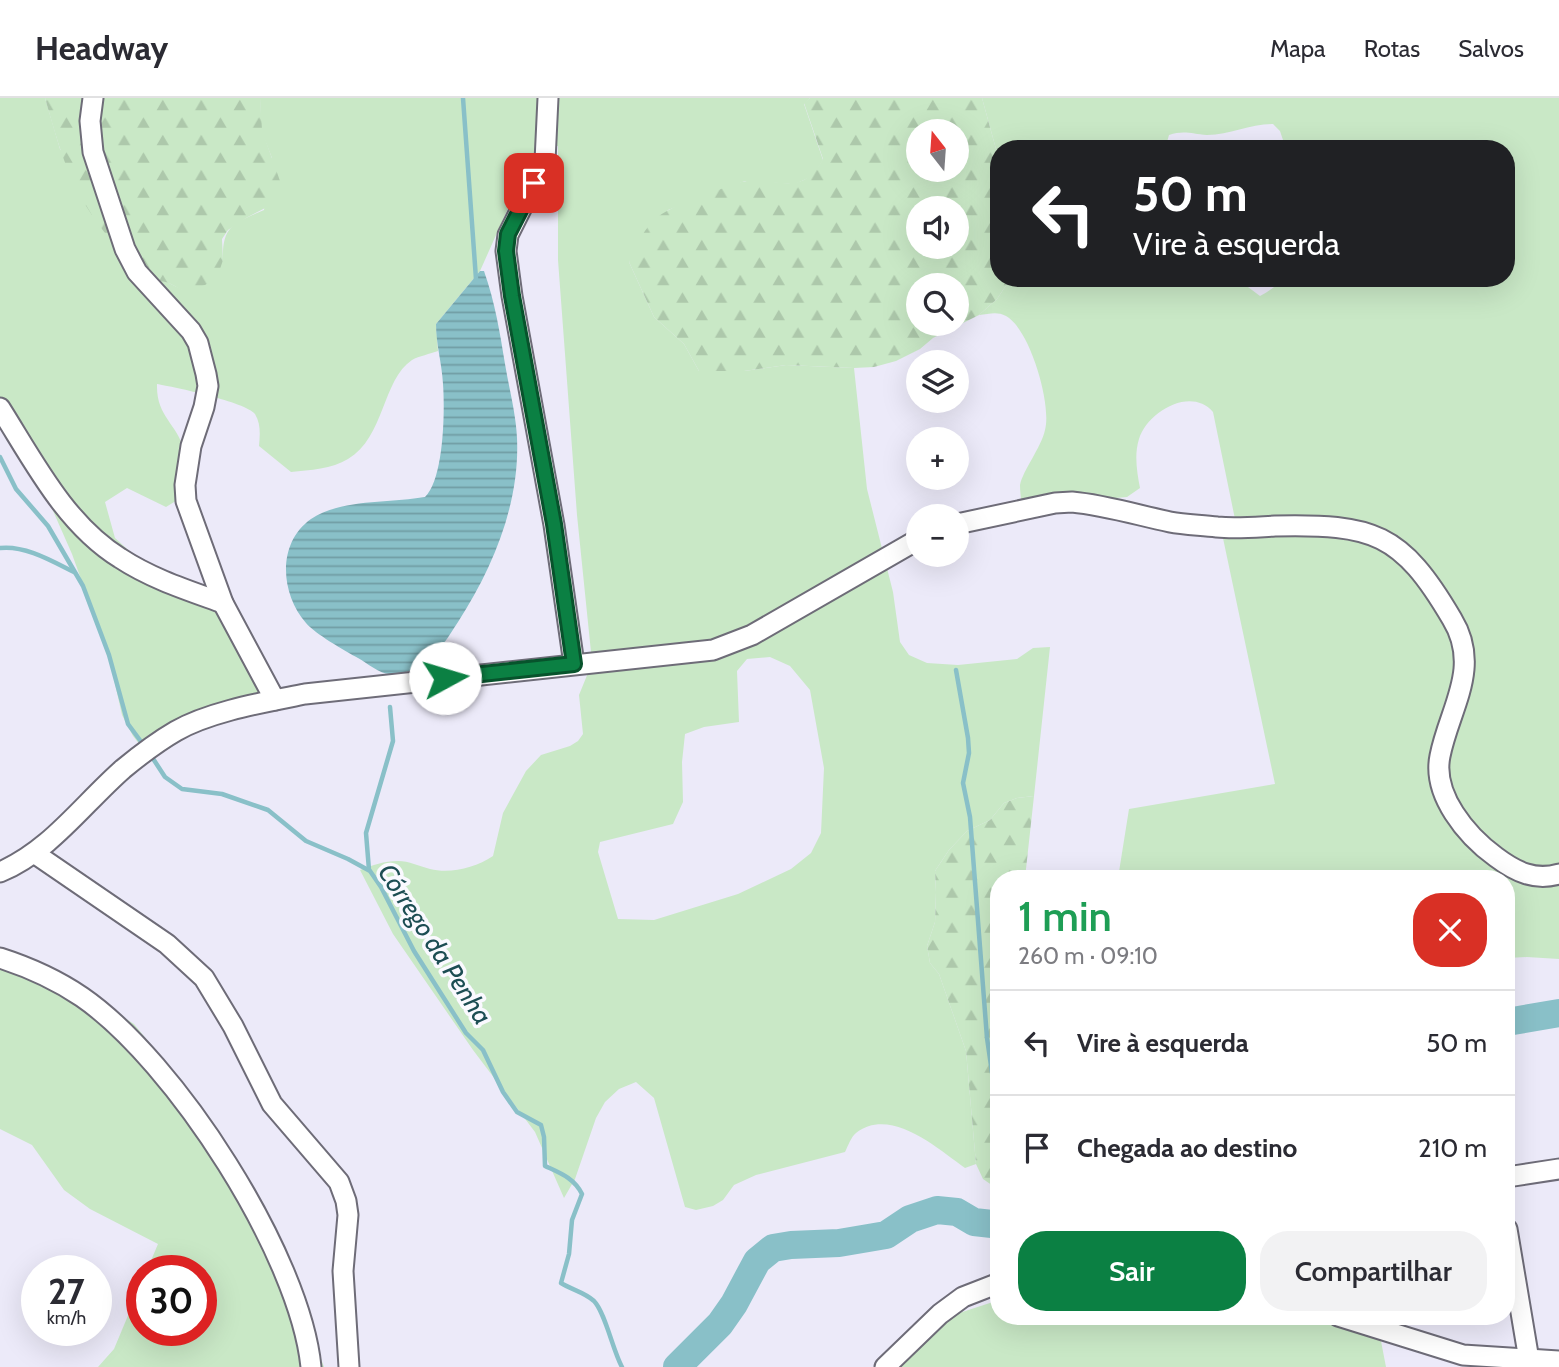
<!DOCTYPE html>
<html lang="pt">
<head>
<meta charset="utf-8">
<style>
  :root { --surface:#fff; --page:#f2f2f3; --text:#2b2b33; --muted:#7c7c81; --line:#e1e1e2; --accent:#0b8043 }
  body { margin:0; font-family:Cabin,sans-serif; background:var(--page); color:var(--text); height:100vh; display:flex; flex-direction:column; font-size:26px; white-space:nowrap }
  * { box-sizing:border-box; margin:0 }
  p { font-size:23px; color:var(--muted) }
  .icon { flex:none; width:38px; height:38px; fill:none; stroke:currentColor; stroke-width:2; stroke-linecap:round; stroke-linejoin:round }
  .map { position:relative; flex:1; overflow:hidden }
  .details { position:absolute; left:990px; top:772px; width:525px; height:455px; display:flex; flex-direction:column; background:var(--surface); border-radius:28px; box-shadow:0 7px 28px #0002 }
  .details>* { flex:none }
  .banner { position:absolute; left:990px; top:42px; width:525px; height:147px; border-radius:28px; box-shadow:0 7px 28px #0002; background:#202124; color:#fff; overflow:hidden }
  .needle { width:46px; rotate:343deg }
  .fabs { position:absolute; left:906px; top:21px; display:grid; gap:14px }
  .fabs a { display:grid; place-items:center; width:63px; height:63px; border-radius:50%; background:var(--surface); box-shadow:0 7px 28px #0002; font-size:35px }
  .speed { position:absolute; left:21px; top:1157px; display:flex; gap:14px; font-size:35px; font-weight:700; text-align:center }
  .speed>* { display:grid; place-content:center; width:91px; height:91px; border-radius:50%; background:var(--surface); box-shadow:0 7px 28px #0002; line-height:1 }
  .speed small { font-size:18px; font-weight:400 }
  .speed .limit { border:10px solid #d22; background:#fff; color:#111 }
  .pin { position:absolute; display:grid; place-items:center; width:60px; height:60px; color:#fff; margin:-30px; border-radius:14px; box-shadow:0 4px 10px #0006 }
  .me { position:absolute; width:77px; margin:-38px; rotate:84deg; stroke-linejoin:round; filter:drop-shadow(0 0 5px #0008) }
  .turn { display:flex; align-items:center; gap:24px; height:147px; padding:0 28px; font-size:32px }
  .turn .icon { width:91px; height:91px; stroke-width:2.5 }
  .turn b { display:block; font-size:49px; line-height:60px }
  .round { display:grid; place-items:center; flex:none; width:74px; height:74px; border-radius:28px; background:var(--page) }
  .summary { display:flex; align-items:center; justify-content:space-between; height:119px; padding:0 28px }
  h1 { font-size:42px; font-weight:600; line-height:52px; color:#1e9e55 }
  .cta { display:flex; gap:14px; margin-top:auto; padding:14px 28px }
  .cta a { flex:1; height:80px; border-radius:28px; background:var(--accent); color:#fff; font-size:28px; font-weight:600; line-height:80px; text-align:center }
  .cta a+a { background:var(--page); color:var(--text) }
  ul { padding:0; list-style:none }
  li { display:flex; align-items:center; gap:21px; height:105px; padding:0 28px; border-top:2px solid var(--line) }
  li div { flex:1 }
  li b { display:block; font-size:26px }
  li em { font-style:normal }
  header { display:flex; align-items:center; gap:42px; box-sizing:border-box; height:98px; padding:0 35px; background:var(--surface); border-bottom:2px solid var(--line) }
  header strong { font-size:33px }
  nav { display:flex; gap:38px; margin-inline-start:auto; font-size:24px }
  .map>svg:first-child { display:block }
  .green { fill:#c9e8c6; fill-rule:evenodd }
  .forest { fill:url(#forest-firs); fill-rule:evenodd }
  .water { fill:url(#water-rules) }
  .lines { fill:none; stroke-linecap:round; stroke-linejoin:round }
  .stream { stroke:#89c0c8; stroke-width:4.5 }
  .river { stroke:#89c0c8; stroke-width:28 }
  .minor-casing { stroke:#6e6c78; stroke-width:23 }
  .minor { stroke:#fff; stroke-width:19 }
  .route-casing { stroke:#07532c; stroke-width:18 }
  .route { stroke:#0b8043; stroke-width:12 }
  .labels { text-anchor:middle; stroke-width:7; stroke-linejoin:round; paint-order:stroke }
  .water-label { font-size:26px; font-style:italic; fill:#1c4d53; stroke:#faf9ff }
</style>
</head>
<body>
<header>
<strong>Headway</strong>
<nav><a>Mapa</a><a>Rotas</a><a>Salvos</a></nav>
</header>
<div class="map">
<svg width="1559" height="1269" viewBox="0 0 1559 1269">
  <defs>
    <pattern id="forest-firs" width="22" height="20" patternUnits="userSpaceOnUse" patternTransform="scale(1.75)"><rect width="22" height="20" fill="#c9e8c6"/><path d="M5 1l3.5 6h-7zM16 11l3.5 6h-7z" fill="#adc8ab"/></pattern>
    <pattern id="water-rules" width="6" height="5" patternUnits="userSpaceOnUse" patternTransform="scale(1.75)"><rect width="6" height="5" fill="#89c0c8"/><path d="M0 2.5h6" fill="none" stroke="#719da4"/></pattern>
  </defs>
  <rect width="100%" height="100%" fill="#eceaf9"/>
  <g class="green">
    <path d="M0,0H45L60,51L158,182L165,183L185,193L223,162C222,127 234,125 264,112L272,60L261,32L260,0H810L804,6L823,62L813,78L795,86L745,83L668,112L629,164L654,219L684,246L699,273H744L786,267L854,270L867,391L893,494L900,544L909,557L927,565L958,567L1017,561L1033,550L1050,549L1034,698L1017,700L1004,705L990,722L967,733L949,752L935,773L936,794L935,824L927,848L930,865L939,876L966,953L976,1066L965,1070C938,1051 891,1008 856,1035C851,1039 848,1048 845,1054L756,1077L734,1087L723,1102L713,1108L696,1112L685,1109L654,1000L636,984L619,991L605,1004L596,1020L575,1081L564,1100L535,1034L473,952L393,836L360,772C373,767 384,763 398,763C409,763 419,768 430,771C450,776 475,770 493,758L503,715L526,673L541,657L570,648L578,643L583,636L579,597L590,570L591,554L577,417L558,162V48H546L526,70L480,173L436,226L438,253C430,256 419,258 412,262C382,282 385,339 348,361C332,371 310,372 291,374L259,348C260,337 261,326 255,316C246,304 174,289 157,286C156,319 177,325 184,352C188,365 181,387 179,401L166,409L127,390L105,404L115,440L146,468L205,498L238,543L269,605L198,632L160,656L144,652L133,638L122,617L109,559L72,456L28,356L0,303ZM770,559L790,568L810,592L824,670L821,735L811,755L791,771L738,796L654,822L618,821L598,754L600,744L673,726L683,704L682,664L685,636L704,629L739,624L737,573L747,561Z"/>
    <path d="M982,0H1559V861L1527,859L1507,860V780H1118L1129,711L1275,686L1220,426H1236L1213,314C1191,288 1147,314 1139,341C1134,357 1137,374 1140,390L1127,399L1022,408C1021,402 1020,393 1020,387C1023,372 1041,350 1045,332C1052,307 1030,231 1006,218C997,213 989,216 979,217L997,201L1011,180H1236L1260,198C1270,193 1277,186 1287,180H1507V51H1286L1280,33L1273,26C1250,26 1230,37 1207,37C1192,36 1184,32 1169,37L1165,51H999V62Z"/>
    <polygon points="0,855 57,876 134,926 197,1003 279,1142 324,1269 98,1269 114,1251 142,1184 142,1232 201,1232 201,1172 147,1172 158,1146 90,1111 64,1092 32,1047 0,1031"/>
    <polygon points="999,1202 999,1218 1332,1218 1380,1238 1386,1269 895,1269 950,1218"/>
  </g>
  <g class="forest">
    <path d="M45,0H260L262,32L280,83L275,105L246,120L228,132L222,141L223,162L217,180L205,187L185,194C172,187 164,179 150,186C123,157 95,127 77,92C62,63 54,31 45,0Z"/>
    <path d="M810,0H982L999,62V180H1011L997,201L979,217L933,240L920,251L896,263L874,269L854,270L786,267L744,273H699L684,246L654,219L629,164C649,115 664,112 711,95C722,91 736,84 747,83C782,80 802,99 823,61L804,5ZM919,33H957V72H919ZM919,110H957V149H919ZM919,187H957V226H919Z"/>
    <polygon points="1034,698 1025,780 999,780 999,1092 983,1081 976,1066 966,953 939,876 930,865 927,848 935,824 936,794 935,773 949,752 967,733 990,722 1004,705 1017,700"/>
  </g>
  <path class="water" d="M480,173H484C495,204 500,235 505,266C509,290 516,316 517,340C520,405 493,470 458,524C439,553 428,574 391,576C381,577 367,565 358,560C345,553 314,535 306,525C280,495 277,445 311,421C341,401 390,405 425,399C444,381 445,312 443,286C442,266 436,246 436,226Z"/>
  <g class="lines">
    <g class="stream">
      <polyline points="463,0 476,181"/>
      <polyline points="0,359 16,391 48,428 83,488 109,557 128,626 145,649"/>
      <path d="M0,450C25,447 52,463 74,474"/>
      <polyline points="956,572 968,640 969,655 963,685 970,719 987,940 999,1023"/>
      <path d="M150,656L165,679L182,691L222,696L268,712L306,743L348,761L370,773L381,789L414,853L466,935L483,952L503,994L517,1014L541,1027L544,1039L545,1068C560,1075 574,1080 582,1096L572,1122L569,1156L561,1185C572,1192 584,1194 594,1203C605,1214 613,1253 622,1269"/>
      <polyline points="369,772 366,735 393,643 390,609"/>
    </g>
    <g class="river">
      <polyline points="1507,924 1559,915"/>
      <polyline points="677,1269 720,1226 734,1206 757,1163 773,1150 791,1147 839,1145 886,1137 910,1121 937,1112 957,1114 974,1124 992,1126 999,1124"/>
    </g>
    <g class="minor-casing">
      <g id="minor">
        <polyline points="93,0 90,23 93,54 125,151 137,174 191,233 198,245 206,276 208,288 204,309 191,348 185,387 186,403 223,505 275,602"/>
        <polyline points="548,0 545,63 508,137 506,153 512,198 554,427 574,566"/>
        <path d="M0,310C33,362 65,426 120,460C152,481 187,492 223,505"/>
        <path d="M957,426L1055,405L1072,404C1105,407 1137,417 1170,424C1185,427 1202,427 1217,429C1236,431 1256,429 1275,428C1373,426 1401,434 1452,521C1482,570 1449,611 1440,658C1432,697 1467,738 1496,759C1516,774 1535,783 1559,776"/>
        <polyline points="34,755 167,846 204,880 233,928 272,1006 339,1084 346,1103 348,1117 343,1173 349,1269"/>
        <path d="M0,774C50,753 83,706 123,671C140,657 157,644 176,633C211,613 266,604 305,596L713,552L752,537L919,441"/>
        <path d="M0,860C28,869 57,882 82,899C175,963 300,1157 311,1269"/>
        <polyline points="1507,1079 1559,1071"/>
        <polyline points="1507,1131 1529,1262"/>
        <polyline points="1338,1218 1463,1257 1559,1263"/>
        <polyline points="885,1269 940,1216 963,1199 999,1185"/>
      </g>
    </g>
    <use href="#minor" class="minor"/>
  </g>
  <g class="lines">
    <g class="route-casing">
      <polyline id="route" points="445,580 574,566 554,426 512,198 506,153 508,136 534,85"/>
    </g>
    <use href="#route" class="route"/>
  </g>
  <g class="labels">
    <g class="water-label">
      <text transform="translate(435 846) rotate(57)" y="9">Córrego da Penha</text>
    </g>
  </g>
</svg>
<div class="fabs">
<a><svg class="needle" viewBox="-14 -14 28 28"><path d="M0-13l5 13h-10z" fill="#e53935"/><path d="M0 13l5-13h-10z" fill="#7c7c81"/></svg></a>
<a><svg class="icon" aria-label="sound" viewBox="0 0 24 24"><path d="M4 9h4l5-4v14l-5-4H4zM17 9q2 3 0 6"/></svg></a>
<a><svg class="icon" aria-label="search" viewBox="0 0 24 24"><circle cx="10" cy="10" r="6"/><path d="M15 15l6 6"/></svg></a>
<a><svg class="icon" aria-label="layers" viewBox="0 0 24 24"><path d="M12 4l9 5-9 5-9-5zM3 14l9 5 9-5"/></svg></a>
<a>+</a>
<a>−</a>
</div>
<div class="speed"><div>27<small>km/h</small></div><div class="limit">30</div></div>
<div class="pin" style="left:534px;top:85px;background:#d93025"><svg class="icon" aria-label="arrive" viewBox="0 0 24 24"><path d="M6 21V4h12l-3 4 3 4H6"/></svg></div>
<svg class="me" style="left:445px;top:580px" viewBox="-20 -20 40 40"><circle r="19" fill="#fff"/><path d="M0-13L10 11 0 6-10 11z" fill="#0b8043"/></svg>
<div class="banner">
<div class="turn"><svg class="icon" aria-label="left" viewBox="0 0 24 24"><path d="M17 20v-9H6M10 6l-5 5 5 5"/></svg><div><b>50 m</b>Vire à esquerda</div></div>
</div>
<section class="details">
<div class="summary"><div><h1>1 min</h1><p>260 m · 09:10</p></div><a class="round" style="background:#d93025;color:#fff"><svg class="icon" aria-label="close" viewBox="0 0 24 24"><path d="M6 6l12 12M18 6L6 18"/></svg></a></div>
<ul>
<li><svg class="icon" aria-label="left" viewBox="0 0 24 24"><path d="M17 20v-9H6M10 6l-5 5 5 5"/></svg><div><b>Vire à esquerda</b></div><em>50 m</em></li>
<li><svg class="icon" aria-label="arrive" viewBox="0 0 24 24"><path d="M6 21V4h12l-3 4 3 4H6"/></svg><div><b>Chegada ao destino</b></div><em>210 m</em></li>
</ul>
<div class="cta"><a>Sair</a><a>Compartilhar</a></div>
</section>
</div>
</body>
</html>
